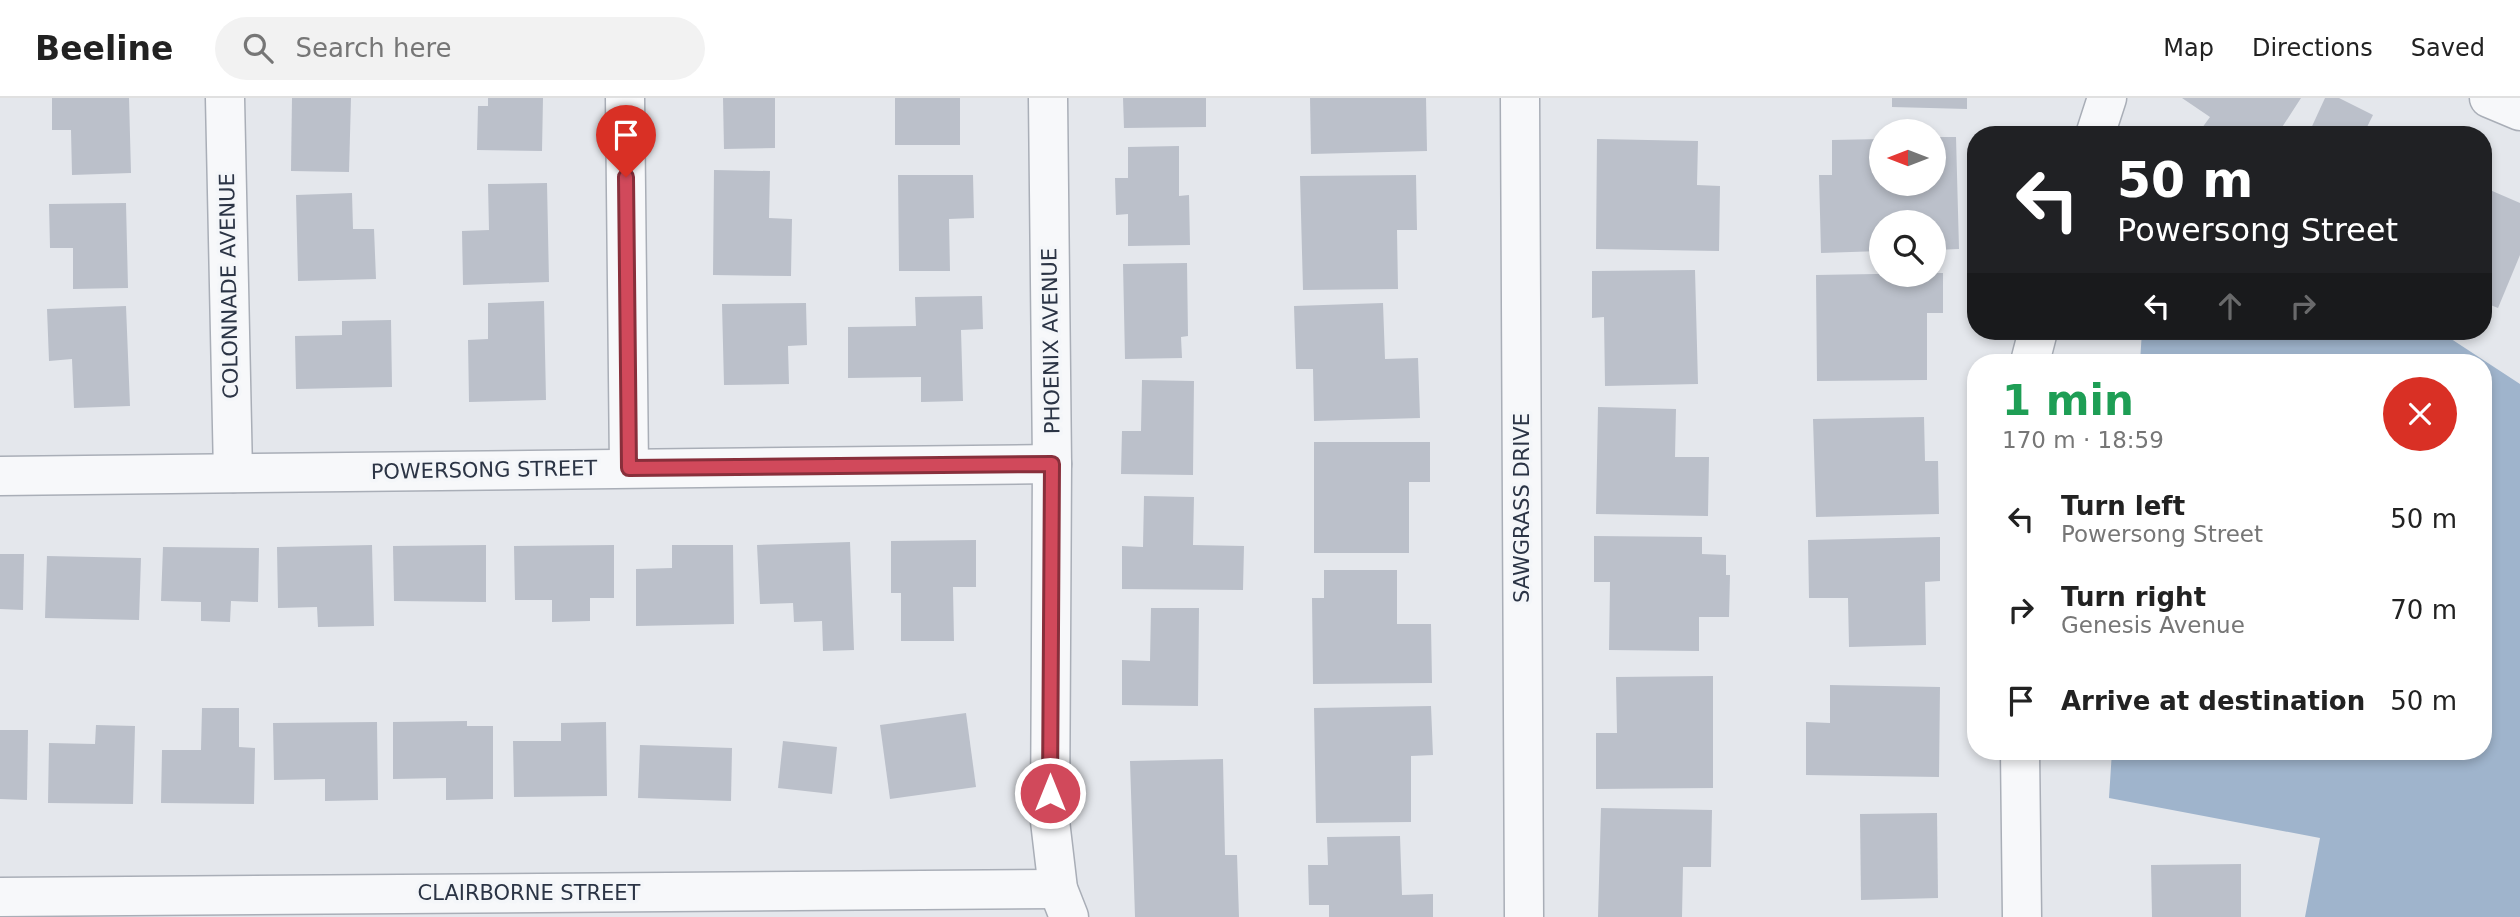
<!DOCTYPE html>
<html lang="en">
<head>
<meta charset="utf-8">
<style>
  :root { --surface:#fff; --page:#f2f2f2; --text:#222; --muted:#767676; --line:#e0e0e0 }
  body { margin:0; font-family:"DejaVu Sans",sans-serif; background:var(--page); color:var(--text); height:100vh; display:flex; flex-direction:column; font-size:26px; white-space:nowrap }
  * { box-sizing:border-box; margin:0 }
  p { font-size:23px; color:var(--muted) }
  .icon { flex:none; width:38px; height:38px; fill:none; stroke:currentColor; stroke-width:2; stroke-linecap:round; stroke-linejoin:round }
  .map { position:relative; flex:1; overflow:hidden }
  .side { position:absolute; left:1967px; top:256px; width:525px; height:406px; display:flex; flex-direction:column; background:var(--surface); border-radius:28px; box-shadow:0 4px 10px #0003 }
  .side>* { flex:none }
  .hud { position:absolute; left:1967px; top:28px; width:525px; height:214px; border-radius:28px; box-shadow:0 4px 10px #0003; background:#202124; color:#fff; overflow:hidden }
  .needle { width:46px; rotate:270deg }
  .buttons { position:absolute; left:1869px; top:21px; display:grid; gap:14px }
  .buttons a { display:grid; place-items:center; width:77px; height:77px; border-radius:50%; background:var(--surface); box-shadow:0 4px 10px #0003; font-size:35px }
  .pin { position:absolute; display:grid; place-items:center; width:60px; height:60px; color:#fff; margin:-72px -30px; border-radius:50% 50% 50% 0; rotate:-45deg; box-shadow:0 0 7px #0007 }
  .pin .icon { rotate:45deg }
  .me { position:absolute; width:77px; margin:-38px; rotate:0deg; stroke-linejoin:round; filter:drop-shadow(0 0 5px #0008) }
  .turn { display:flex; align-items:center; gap:24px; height:147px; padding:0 35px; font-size:32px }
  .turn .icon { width:91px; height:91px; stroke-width:2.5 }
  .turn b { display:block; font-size:49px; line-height:60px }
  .lanes { display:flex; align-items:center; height:66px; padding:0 35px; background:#0003; justify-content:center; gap:35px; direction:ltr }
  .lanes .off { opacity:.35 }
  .round { display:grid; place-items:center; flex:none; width:74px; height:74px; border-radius:37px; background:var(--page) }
  .head { display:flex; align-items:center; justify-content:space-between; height:119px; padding:0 35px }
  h1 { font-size:42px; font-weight:700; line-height:52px; color:#1e9e55 }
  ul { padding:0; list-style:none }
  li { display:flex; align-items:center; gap:21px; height:91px; padding:0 35px }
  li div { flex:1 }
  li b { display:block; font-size:26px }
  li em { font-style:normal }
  header { display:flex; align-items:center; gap:42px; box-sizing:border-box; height:98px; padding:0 35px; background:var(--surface); border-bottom:2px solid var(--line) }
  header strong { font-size:33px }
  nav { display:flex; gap:38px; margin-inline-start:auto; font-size:24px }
  .search { width:490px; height:63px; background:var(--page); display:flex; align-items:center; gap:18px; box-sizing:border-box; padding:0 24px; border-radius:38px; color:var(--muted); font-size:26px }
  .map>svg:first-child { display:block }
  .water { fill:#9fb4cc }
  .building { fill:#bbc0ca }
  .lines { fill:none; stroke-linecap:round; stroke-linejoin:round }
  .street-casing { stroke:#a9aeb7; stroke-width:41 }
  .street { stroke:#f7f8fa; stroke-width:38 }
  .route-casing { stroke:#882f3b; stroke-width:18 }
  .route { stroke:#d1495b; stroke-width:12 }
  .labels { text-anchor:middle; stroke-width:7; stroke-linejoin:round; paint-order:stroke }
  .street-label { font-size:21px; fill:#2b3445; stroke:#f4f6f9 }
</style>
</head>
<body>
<header>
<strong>Beeline</strong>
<div class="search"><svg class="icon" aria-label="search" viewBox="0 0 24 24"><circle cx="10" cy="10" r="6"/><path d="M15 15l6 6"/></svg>Search here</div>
<nav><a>Map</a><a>Directions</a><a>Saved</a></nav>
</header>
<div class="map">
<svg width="2520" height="819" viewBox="0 0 2520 819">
  <rect width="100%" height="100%" fill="#e4e7ec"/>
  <polygon class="water" points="2142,233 2439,233 2520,286 2520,819 2305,819 2320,740 2109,700 2112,653 2483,653 2483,264 2140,264"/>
  <g class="building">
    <polygon points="52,0 129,0 131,75 72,77 71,32 52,32"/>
    <polygon points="292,0 351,0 349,74 291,73"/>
    <polygon points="488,0 543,0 542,53 477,52 478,8 488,8"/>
    <polygon points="723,0 775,0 775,50 724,51"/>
    <rect x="895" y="0" width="65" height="47"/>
    <polygon points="1123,0 1206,0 1206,29 1124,30"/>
    <polygon points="1310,0 1426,0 1427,53 1311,56"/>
    <polygon points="1892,0 1967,0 1967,11 1892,9"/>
    <polygon points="2182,0 2301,0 2277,37 2212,37 2202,30 2210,19"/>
    <polygon points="2325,0 2339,0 2373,17 2363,37 2308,37"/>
    <polygon points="1934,39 1956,39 1959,151 1934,152 1934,124 1881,124 1881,153 1821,155 1819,77 1832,77 1832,42 1881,41 1881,86 1934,86"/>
    <polygon points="1597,41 1698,43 1697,87 1720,88 1719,153 1596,151"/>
    <polygon points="1179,48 1179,98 1189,97 1190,147 1128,148 1128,116 1116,117 1115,80 1128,80 1128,49"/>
    <polygon points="714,72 770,73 769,120 792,121 791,178 713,177"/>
    <polygon points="898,77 973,77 974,120 949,121 950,173 899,173"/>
    <polygon points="1416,77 1417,132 1397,132 1398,191 1303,192 1300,78"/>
    <polygon points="547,85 549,184 463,187 462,133 489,132 488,86"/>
    <polygon points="2483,89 2520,105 2520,157 2498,210 2483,204"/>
    <polygon points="352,95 353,131 374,131 376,181 298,183 296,97"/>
    <polygon points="126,105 128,190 73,191 73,150 50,150 49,106"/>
    <polygon points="1187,165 1188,238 1181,239 1182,260 1125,261 1123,166"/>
    <polygon points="1695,172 1698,286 1605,288 1604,219 1592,220 1592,173"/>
    <polygon points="1934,175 1943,175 1943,215 1927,215 1927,282 1817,283 1816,177"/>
    <polygon points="982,198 983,231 961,232 963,303 921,304 921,279 848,280 848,229 916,228 915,199"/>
    <polygon points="544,203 546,302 469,304 468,242 488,241 488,205"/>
    <polygon points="806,205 807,247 788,248 789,286 724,287 722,206"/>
    <polygon points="1383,205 1385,261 1418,260 1420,320 1314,323 1313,271 1296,271 1294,208"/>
    <polygon points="126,208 130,308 74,310 72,261 49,263 47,211"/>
    <polygon points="391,222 392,289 296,291 295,238 342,237 342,223"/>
    <polygon points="1142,282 1194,283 1193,377 1121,376 1122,333 1141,333"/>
    <polygon points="1598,309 1676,311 1675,359 1709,359 1708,418 1596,416"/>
    <polygon points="1924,319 1925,363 1938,363 1939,416 1816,419 1813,321"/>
    <polygon points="1314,344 1430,344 1430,384 1409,384 1409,455 1314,455"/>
    <polygon points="1144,398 1194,399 1193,447 1244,448 1243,492 1122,491 1122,448 1143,449"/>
    <polygon points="1594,438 1702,439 1702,456 1726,457 1726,477 1730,477 1729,519 1699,519 1699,553 1609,552 1610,484 1594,484"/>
    <polygon points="1940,439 1940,483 1925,484 1926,547 1849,549 1848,500 1809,500 1808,442"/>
    <polygon points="976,442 976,489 953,489 954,543 901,543 901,495 891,495 891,443"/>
    <polygon points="850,444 854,552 823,553 822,523 794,524 793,505 760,506 757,447"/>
    <polygon points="372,447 374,528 318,529 317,509 278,510 277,449"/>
    <polygon points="486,447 486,504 394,503 393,448"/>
    <polygon points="614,447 614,500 590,500 590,523 552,524 552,502 515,502 514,448"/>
    <polygon points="672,447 733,447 734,526 636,528 636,471 672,470"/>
    <polygon points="163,449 259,450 258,504 231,503 230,524 201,523 201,504 161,503"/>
    <polygon points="0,456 24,456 23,512 0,511"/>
    <polygon points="47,458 141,460 139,522 45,520"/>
    <polygon points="1324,472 1397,472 1397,526 1431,526 1432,585 1313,586 1312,500 1324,500"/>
    <polygon points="1151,510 1199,510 1198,608 1122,607 1122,562 1150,563"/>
    <polygon points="1713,578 1713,690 1596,691 1596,635 1617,635 1616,579"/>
    <polygon points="1830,587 1940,589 1939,679 1806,677 1806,624 1830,625"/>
    <polygon points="1431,608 1433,657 1411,658 1411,724 1316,725 1314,610"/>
    <polygon points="202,610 239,610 239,649 255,650 254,706 161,705 162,652 201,652"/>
    <polygon points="966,615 976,689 890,701 880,627"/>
    <polygon points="467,623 467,628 493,628 493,701 446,702 446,680 393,681 393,624"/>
    <polygon points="377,624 378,702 325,703 325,681 274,682 273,625"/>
    <polygon points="606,624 607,698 514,699 513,643 561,643 561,625"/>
    <polygon points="96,627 135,628 133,706 48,705 49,645 95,646"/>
    <polygon points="0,632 28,632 27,702 0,701"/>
    <polygon points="783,643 837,649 832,696 778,690"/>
    <polygon points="640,647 732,650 731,703 638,700"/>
    <polygon points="1223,661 1225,757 1237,757 1239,819 1135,819 1130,663"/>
    <polygon points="1601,710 1712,712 1711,769 1683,769 1682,819 1598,819"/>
    <polygon points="1937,715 1938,800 1861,802 1860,716"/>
    <polygon points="1400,738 1402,797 1433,796 1433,819 1329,819 1329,807 1309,807 1308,767 1328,767 1327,739"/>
    <polygon points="2241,766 2241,819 2152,819 2151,767"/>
  </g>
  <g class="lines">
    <g class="street-casing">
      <g id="street">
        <polyline points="225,0 233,375"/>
        <polyline points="625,0 629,370"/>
        <polyline points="1048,0 1052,366 1050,723 1058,791 1069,819"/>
        <polyline points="1520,0 1524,819"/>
        <polyline points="2489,0 2520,13"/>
        <polyline points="2095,37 2107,0"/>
        <polyline points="2030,264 2038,233"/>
        <polyline points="0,378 1052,366"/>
        <polyline points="2020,653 2022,819"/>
        <polyline points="0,799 1058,791"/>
      </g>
    </g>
    <use href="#street" class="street"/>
  </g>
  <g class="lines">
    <g class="route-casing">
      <polyline id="route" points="626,79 629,370 1052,366 1050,695"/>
    </g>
    <use href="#route" class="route"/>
  </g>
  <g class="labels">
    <g class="street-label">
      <text transform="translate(229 188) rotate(-91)" y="7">COLONNADE AVENUE</text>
      <text transform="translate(1051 243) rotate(-91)" y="7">PHOENIX AVENUE</text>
      <text transform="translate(484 372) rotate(-1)" y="7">POWERSONG STREET</text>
      <text transform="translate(1522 410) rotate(-90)" y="7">SAWGRASS DRIVE</text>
      <text x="529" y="802">CLAIRBORNE STREET</text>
    </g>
  </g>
</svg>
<div class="buttons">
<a><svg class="needle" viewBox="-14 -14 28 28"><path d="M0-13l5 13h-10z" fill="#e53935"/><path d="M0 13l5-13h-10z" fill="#767676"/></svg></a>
<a><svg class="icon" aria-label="search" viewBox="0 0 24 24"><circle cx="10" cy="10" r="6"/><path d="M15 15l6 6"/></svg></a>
</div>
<div class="pin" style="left:626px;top:79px;background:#d93025"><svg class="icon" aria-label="arrive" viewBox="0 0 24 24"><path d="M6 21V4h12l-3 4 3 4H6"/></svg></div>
<svg class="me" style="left:1050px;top:695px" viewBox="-20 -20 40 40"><circle r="17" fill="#d1495b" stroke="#fff" stroke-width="3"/><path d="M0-11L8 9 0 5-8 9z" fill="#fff"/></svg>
<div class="hud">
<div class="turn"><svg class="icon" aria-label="left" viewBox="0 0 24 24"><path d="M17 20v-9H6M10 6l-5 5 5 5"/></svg><div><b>50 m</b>Powersong Street</div></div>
<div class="lanes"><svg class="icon" aria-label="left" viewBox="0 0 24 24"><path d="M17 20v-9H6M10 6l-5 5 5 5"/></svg><svg class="icon off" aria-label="ahead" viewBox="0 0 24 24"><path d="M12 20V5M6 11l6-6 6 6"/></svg><svg class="icon off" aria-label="right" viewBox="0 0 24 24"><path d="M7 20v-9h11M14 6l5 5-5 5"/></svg></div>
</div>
<section class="side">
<div class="head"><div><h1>1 min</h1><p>170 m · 18:59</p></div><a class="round" style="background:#d93025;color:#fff"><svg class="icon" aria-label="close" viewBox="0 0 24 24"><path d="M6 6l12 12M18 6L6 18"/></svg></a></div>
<ul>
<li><svg class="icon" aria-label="left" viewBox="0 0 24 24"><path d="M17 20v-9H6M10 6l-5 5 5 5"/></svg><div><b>Turn left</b><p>Powersong Street</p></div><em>50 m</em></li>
<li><svg class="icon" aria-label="right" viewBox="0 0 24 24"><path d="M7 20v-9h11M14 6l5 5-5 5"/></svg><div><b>Turn right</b><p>Genesis Avenue</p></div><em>70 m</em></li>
<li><svg class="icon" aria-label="arrive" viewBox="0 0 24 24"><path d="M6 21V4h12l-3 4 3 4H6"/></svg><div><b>Arrive at destination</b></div><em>50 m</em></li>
</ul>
</section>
</div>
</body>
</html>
